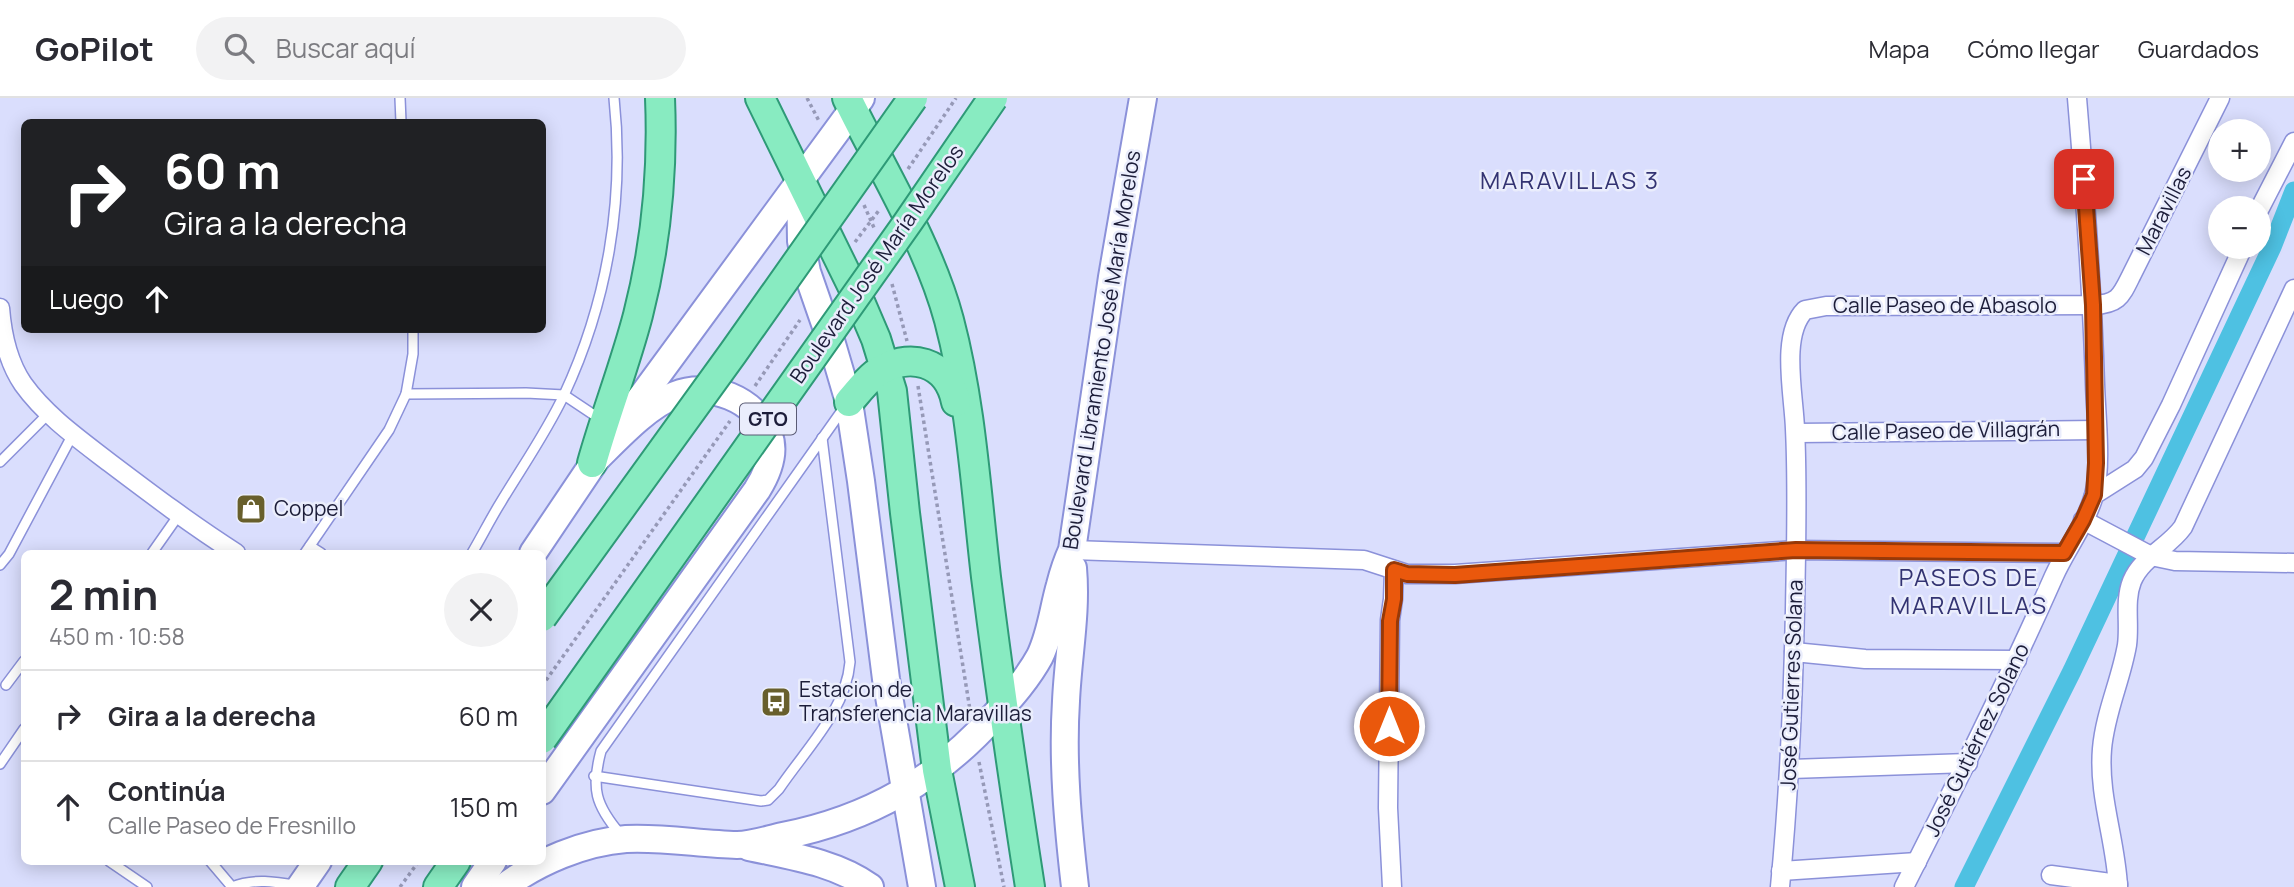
<!DOCTYPE html>
<html lang="es">
<head>
<meta charset="utf-8">
<style>
  :root { --surface:#fff; --page:#f2f2f3; --text:#2b2b33; --muted:#7c7c81; --line:#e1e1e2 }
  body { margin:0; font-family:Manrope,sans-serif; background:var(--page); color:var(--text); height:100vh; display:flex; flex-direction:column; font-size:26px; white-space:nowrap }
  * { box-sizing:border-box; margin:0 }
  p { font-size:23px; color:var(--muted) }
  .icon { flex:none; width:38px; height:38px; fill:none; stroke:currentColor; stroke-width:2; stroke-linecap:round; stroke-linejoin:round }
  .map { position:relative; flex:1; overflow:hidden }
  .details { position:absolute; left:21px; top:452px; width:525px; height:315px; display:flex; flex-direction:column; background:var(--surface); border-radius:10px; box-shadow:0 4px 18px #0003 }
  .details>* { flex:none }
  .top-card { position:absolute; left:21px; top:21px; width:525px; height:214px; border-radius:10px; box-shadow:0 4px 18px #0003; background:#202124; color:#fff; overflow:hidden }
  .controls { position:absolute; left:2208px; top:21px; display:grid; gap:14px }
  .controls a { display:grid; place-items:center; width:63px; height:63px; border-radius:50%; background:var(--surface); box-shadow:0 4px 18px #0003; font-size:35px }
  .pin { position:absolute; display:grid; place-items:center; width:60px; height:60px; color:#fff; margin:-30px; border-radius:14px; box-shadow:0 4px 10px #0006 }
  .me { position:absolute; width:77px; margin:-38px; rotate:0deg; stroke-linejoin:round; filter:drop-shadow(0 0 5px #0008) }
  .turn { display:flex; align-items:center; gap:24px; height:147px; padding:0 28px; font-size:32px }
  .turn .icon { width:91px; height:91px; stroke-width:2.5 }
  .turn b { display:block; font-size:49px; line-height:60px }
  .then { display:flex; align-items:center; height:66px; padding:0 28px; background:#0003; gap:14px; font-size:26px }
  .round { display:grid; place-items:center; flex:none; width:74px; height:74px; border-radius:37px; background:var(--page) }
  .summary { display:flex; align-items:center; justify-content:space-between; height:119px; padding:0 28px }
  h1 { font-size:42px; font-weight:700; line-height:52px }
  ul { padding:0; list-style:none }
  li { display:flex; align-items:center; gap:21px; height:91px; padding:0 28px; border-top:2px solid var(--line) }
  li div { flex:1 }
  li b { display:block; font-size:26px }
  li em { font-style:normal }
  header { display:flex; align-items:center; gap:42px; box-sizing:border-box; height:98px; padding:0 35px; background:var(--surface); border-bottom:2px solid var(--line) }
  header strong { font-size:33px }
  nav { display:flex; gap:38px; margin-inline-start:auto; font-size:24px }
  .search { width:490px; height:63px; background:var(--page); display:flex; align-items:center; gap:18px; box-sizing:border-box; padding:0 24px; border-radius:38px; color:var(--muted); font-size:26px }
  .map>svg:first-child { display:block }
  .lines { fill:none; stroke-linecap:round; stroke-linejoin:round }
  .canal { stroke:#4ec1e2; stroke-width:19 }
  .lane-casing { stroke:#8b91d9; stroke-width:12 }
  .street-casing { stroke:#8b91d9; stroke-width:21 }
  .secondary-casing { stroke:#8b91d9; stroke-width:30 }
  .primary-casing { stroke:#2e9a77; stroke-width:32 }
  .path { stroke:#9699b7; stroke-width:3.5; stroke-dasharray:3.5 3.5; stroke-linecap:butt }
  .lane { stroke:#fff; stroke-width:9 }
  .street { stroke:#fff; stroke-width:18 }
  .secondary { stroke:#fff; stroke-width:26 }
  .primary { stroke:#88ebc1; stroke-width:28 }
  .primary-bridge-casing { stroke:#2e9a77; stroke-width:32; stroke-linecap:butt }
  .primary-bridge { stroke:#88ebc1; stroke-width:28 }
  .route-casing { stroke:#983908; stroke-width:18 }
  .route { stroke:#ea580c; stroke-width:12 }
  .labels { text-anchor:middle; stroke-width:5; stroke-linejoin:round; paint-order:stroke }
  .shield { fill:#eaedfc; stroke:#5a5b74; stroke-width:2 }
  .shield-label { font-size:19px; font-weight:bold; fill:#1c1d39 }
  .street-label { font-size:21px; fill:#1c1d39; stroke:#eaedfc }
  .poi-label { font-size:21px; fill:#1c1d39; stroke:#eaedfc; text-anchor:start }
  .quarter-label { font-size:24px; letter-spacing:2px; fill:#333372; stroke:#eaedfc }
</style>
</head>
<body>
<header>
<strong>GoPilot</strong>
<div class="search"><svg class="icon" aria-label="search" viewBox="0 0 24 24"><circle cx="10" cy="10" r="6"/><path d="M15 15l6 6"/></svg>Buscar aquí</div>
<nav><a>Mapa</a><a>Cómo llegar</a><a>Guardados</a></nav>
</header>
<div class="map">
<svg width="2294" height="789" viewBox="0 0 2294 789">
  <rect width="100%" height="100%" fill="#dadefd"/>
  <g class="lines">
    <polyline class="canal" points="1964,789 2072,573 2272,149 2294,93"/>
    <g class="lane-casing">
      <g id="lane">
        <polyline points="400,0 401,24"/>
        <polyline points="406,296 526,295 564,297 600,321"/>
        <polyline points="0,364 49,315"/>
        <polyline points="310,448 321,455"/>
        <polyline points="152,455 178,418"/>
        <polyline points="305,455 389,332 406,296 413,256 413,231"/>
        <path d="M472,455C482,438 491,420 501,404C522,369 546,335 564,297C607,205 625,102 614,0"/>
        <polyline points="0,467 9,456 73,336"/>
        <polyline points="6,587 24,563"/>
        <polyline points="0,666 24,631"/>
        <path d="M594,678L761,703L768,702L779,691C805,652 846,613 850,564L822,340"/>
        <path d="M621,737C595,707 591,690 601,653L843,311"/>
        <polyline points="109,763 147,789"/>
        <polyline points="210,763 232,789"/>
        <path d="M232,789C254,780 276,784 299,788"/>
      </g>
    </g>
    <g class="street-casing">
      <g id="street">
        <polyline points="2259,112 2294,44"/>
        <path d="M0,210C2,236 8,264 23,286C46,318 79,341 110,365C151,396 192,427 236,455"/>
        <polyline points="1796,335 2097,332"/>
        <polyline points="2094,397 2135,371 2144,360 2171,307 2243,149"/>
        <polyline points="2083,422 2151,458 2175,463 2294,465"/>
        <polyline points="1072,452 1364,462 1407,476 1455,476 1796,452 2064,455"/>
        <polyline points="1794,554 1865,561 2017,562"/>
        <polyline points="1791,671 1968,665"/>
        <polyline points="1781,773 1917,764"/>
        <polyline points="2051,777 2118,786"/>
        <polyline points="1392,789 1388,710 1390,522 1393,501 1394,472"/>
        <path d="M1780,789C1789,697 1793,605 1795,512C1796,452 1798,391 1795,331C1794,297 1780,237 1805,212L1826,208L2093,207C2119,206 2121,198 2132,176L2220,0"/>
        <path d="M1904,789C1956,686 2007,584 2054,478C2066,451 2086,426 2094,397C2102,368 2096,318 2095,286C2092,190 2085,95 2077,0"/>
        <path d="M2118,789C2116,743 2098,698 2102,651C2105,615 2121,582 2127,547C2130,526 2124,503 2132,483C2142,459 2168,450 2183,429L2294,191"/>
      </g>
    </g>
    <g class="secondary-casing">
      <g id="secondary">
        <polyline points="800,82 801,143 807,174 832,246 849,304 861,383 886,581 922,789"/>
        <polyline points="626,320 861,0"/>
        <polyline points="533,455 603,351"/>
        <path d="M1073,470C1077,515 1068,558 1066,603C1062,664 1068,728 1075,789"/>
        <path d="M542,693L757,392C767,376 776,356 769,337C756,301 709,283 675,297C645,309 615,343 592,365"/>
        <path d="M749,749C790,758 835,764 870,789"/>
        <polyline points="300,789 318,763"/>
        <polyline points="475,789 493,763"/>
        <path d="M504,789C537,764 584,744 626,741C662,739 700,746 737,747C752,747 769,741 783,738C869,721 937,682 995,617C1012,598 1028,580 1040,558C1051,535 1053,511 1060,487C1063,475 1067,463 1072,452L1112,179L1143,0"/>
      </g>
    </g>
    <g class="primary-casing">
      <g id="primary">
        <polyline points="760,0 861,206 876,241 892,293 905,415 937,672 960,789"/>
        <path d="M847,0C881,70 929,147 949,222C971,305 976,393 986,479C999,582 1014,686 1030,789"/>
        <path d="M849,304C857,295 865,284 875,276C908,252 948,263 956,304"/>
        <path d="M592,365C606,315 625,267 638,217C656,147 663,72 660,0"/>
        <polyline points="350,789 368,763"/>
        <polyline points="438,789 456,763"/>
      </g>
    </g>
    <g class="path">
      <polyline points="807,0 819,23"/>
      <polyline points="908,71 956,0"/>
      <polyline points="864,107 875,132"/>
      <polyline points="855,144 880,111"/>
      <polyline points="892,186 907,243"/>
      <polyline points="755,288 800,222"/>
      <polyline points="918,288 970,612"/>
      <polyline points="542,588 730,323"/>
      <polyline points="979,664 1004,789"/>
      <polyline points="400,789 419,763"/>
    </g>
    <use href="#lane" class="lane"/>
    <use href="#street" class="street"/>
    <use href="#secondary" class="secondary"/>
    <use href="#primary" class="primary"/>
    <g class="primary-bridge-casing">
      <g id="primary-bridge">
        <polyline points="542,519 733,255 913,0"/>
        <polyline points="542,641 908,124 993,0"/>
      </g>
    </g>
    <use href="#primary-bridge" class="primary-bridge"/>
  </g>
  <g class="lines">
    <g class="route-casing">
      <polyline id="route" points="1389,628 1390,523 1394,501 1394,472 1407,476 1455,477 1796,452 2064,455 2083,422 2094,397 2096,365 2093,207 2084,81"/>
    </g>
    <use href="#route" class="route"/>
  </g>
  <defs>
    <g id="shop-square" transform="scale(1.575)"><rect x="-9" y="-9" width="18" height="18" rx="4" fill="#685f2c" stroke="#eaedfc"/><path d="M-5-2.5h2.3a2.7 3.5 0 0 1 5.4 0H5L5.5 6h-11ZM-1.5-2.5h3a1.5 2.3 0 0 0-3 0Z" fill="#fff"/></g>
    <g id="bus-square" transform="scale(1.575)"><rect x="-9" y="-9" width="18" height="18" rx="4" fill="#685f2c" stroke="#eaedfc"/><path d="M-5-6H5V4H4V6H2V4H-2V6H-4V4H-5ZM-3.5-4V0h7V-4ZM-3.5 1.2v1.5H-2V1.2ZM2 1.2v1.5H3.5V1.2Z" fill="#fff"/></g>
  </defs>
  <g fill-rule="evenodd">
    <use href="#shop-square" x="251" y="411"/>
    <use href="#bus-square" x="776" y="604"/>
  </g>
  <g class="labels">
    <rect class="shield" x="740" y="305.5" width="56" height="31" rx="5"/>
    <g class="shield-label">
      <text x="768" y="328">GTO</text>
    </g>
    <g class="street-label">
      <text transform="translate(2164 113) rotate(-63)" y="7">Maravillas</text>
      <text transform="translate(877 166) rotate(-55)" y="7">Boulevard José María Morelos</text>
      <text x="1945" y="215">Calle Paseo de Abasolo</text>
      <text transform="translate(1102 252) rotate(-81)" y="7">Boulevard Libramiento José María Morelos</text>
      <text transform="translate(1946 333) rotate(-1)" y="7">Calle Paseo de Villagrán</text>
      <text transform="translate(1792 587) rotate(-88)" y="7">José Gutierres Solana</text>
      <text transform="translate(1977 642) rotate(-64)" y="7">José Gutiérrez Solano</text>
    </g>
    <g class="poi-label">
      <text x="274" y="418">Coppel</text>
      <text x="799" y="599">Estacion de<tspan x="799" dy="24">Transferencia Maravillas</tspan></text>
    </g>
    <g class="quarter-label">
      <text x="1570" y="91">MARAVILLAS 3</text>
      <text x="1969" y="488">PASEOS DE<tspan x="1969" dy="28">MARAVILLAS</tspan></text>
    </g>
  </g>
</svg>
<div class="controls">
<a>+</a>
<a>−</a>
</div>
<div class="pin" style="left:2084px;top:81px;background:#d93025"><svg class="icon" aria-label="arrive" viewBox="0 0 24 24"><path d="M6 21V4h12l-3 4 3 4H6"/></svg></div>
<svg class="me" style="left:1389px;top:628px" viewBox="-20 -20 40 40"><circle r="17" fill="#ea580c" stroke="#fff" stroke-width="3"/><path d="M0-11L8 9 0 5-8 9z" fill="#fff"/></svg>
<div class="top-card">
<div class="turn"><svg class="icon" aria-label="right" viewBox="0 0 24 24"><path d="M7 20v-9h11M14 6l5 5-5 5"/></svg><div><b>60 m</b>Gira a la derecha</div></div>
<div class="then">Luego<svg class="icon" aria-label="ahead" viewBox="0 0 24 24"><path d="M12 20V5M6 11l6-6 6 6"/></svg></div>
</div>
<section class="details">
<div class="summary"><div><h1>2 min</h1><p>450 m · 10:58</p></div><a class="round"><svg class="icon" aria-label="close" viewBox="0 0 24 24"><path d="M6 6l12 12M18 6L6 18"/></svg></a></div>
<ul>
<li><svg class="icon" aria-label="right" viewBox="0 0 24 24"><path d="M7 20v-9h11M14 6l5 5-5 5"/></svg><div><b>Gira a la derecha</b></div><em>60 m</em></li>
<li><svg class="icon" aria-label="ahead" viewBox="0 0 24 24"><path d="M12 20V5M6 11l6-6 6 6"/></svg><div><b>Continúa</b><p>Calle Paseo de Fresnillo</p></div><em>150 m</em></li>
</ul>
</section>
</div>
</body>
</html>
